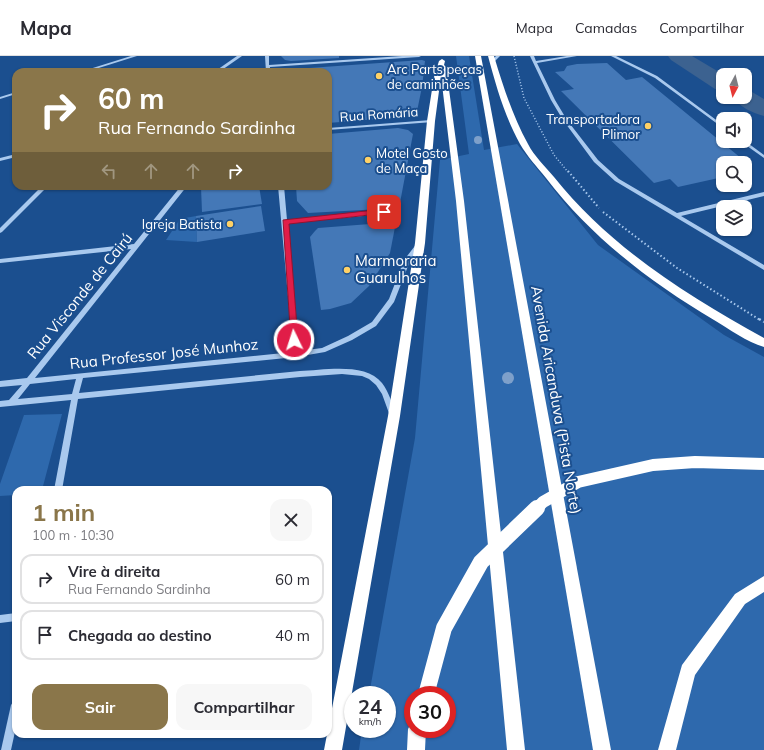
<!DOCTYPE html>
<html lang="pt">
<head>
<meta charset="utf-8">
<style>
  :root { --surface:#fff; --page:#f7f7f7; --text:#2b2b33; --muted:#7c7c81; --line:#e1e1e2; --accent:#8a764a }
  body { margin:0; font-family:Mulish,sans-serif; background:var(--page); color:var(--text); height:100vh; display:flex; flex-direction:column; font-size:15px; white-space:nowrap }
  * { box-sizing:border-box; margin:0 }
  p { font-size:13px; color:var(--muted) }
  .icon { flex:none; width:22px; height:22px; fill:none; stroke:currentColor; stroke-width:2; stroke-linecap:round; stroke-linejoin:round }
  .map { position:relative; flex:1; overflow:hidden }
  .drawer { position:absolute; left:12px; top:430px; width:320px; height:252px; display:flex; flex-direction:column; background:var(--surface); border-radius:12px; box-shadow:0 1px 3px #0004 }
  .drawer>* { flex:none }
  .guide { position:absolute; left:12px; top:12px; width:320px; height:122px; border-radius:12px; box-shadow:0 1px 3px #0004; background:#8a764a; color:#fff; overflow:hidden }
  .needle { width:26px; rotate:187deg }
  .buttons { position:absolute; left:716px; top:12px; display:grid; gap:8px }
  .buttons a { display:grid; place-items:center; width:36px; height:36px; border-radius:8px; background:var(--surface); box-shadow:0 1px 3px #0004; font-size:20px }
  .speed { position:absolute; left:344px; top:630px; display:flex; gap:8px; font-size:20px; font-weight:700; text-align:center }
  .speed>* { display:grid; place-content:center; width:52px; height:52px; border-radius:50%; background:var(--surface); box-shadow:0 1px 3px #0004; line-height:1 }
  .speed small { font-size:10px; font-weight:400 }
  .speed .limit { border:6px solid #d22; background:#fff; color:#111 }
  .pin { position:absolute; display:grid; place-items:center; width:34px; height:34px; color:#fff; margin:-17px; border-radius:8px; box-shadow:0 2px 6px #0006 }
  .me { position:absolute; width:44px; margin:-22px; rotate:356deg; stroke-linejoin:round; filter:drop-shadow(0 0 3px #0008) }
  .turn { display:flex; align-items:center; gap:14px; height:84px; padding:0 20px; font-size:18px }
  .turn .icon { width:52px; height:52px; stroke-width:2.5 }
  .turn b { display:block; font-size:28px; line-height:34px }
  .lanes { display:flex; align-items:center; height:38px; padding:0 20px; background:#0003; justify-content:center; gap:20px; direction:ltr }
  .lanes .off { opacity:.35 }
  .round { display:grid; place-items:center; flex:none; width:42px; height:42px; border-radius:12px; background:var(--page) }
  .overview { display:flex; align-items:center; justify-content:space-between; height:68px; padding:0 20px }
  h1 { font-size:24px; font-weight:700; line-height:30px; color:var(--accent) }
  .action { display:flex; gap:8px; margin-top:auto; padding:8px 20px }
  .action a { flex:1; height:46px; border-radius:12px; background:var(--accent); color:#fff; font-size:16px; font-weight:700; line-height:46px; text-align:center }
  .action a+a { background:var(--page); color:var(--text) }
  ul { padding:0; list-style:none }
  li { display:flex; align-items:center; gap:12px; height:50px; margin:0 8px 6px; padding:0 12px; border:2px solid var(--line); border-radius:12px }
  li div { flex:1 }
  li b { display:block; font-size:15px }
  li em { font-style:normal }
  header { display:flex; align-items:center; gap:24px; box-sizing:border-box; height:56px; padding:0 20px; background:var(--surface); border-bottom:1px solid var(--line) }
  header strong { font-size:19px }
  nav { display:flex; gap:22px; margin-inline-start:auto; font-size:14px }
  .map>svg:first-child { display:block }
  .green { fill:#2e69ad; fill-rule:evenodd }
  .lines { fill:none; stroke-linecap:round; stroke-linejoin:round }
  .river { fill:#3c6290; fill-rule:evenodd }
  .building { fill:#4478b7 }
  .path-far2 { stroke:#a9c9ee; stroke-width:1.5; stroke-dasharray:1 2; stroke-linecap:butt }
  .path-far1 { stroke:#a9c9ee; stroke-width:2; stroke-dasharray:1.5 2.5; stroke-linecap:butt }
  .path { stroke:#a9c9ee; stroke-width:2.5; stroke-dasharray:2 3; stroke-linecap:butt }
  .minor { fill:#a9c9ee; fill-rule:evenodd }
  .highway { fill:#fff; fill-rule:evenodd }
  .highway-bridge-far1 { stroke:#fff; stroke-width:12 }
  .highway-bridge { stroke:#fff; stroke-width:16 }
  .tree { fill:#7ea0ca }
  .route { fill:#e11d48; stroke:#92132f }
  .poi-dot { fill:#ffd166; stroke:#1b4f8f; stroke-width:1.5 }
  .labels { text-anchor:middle; stroke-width:4; stroke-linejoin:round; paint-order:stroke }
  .far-poi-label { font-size:13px; fill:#fff; stroke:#1b4f8f; text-anchor:start }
  .far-street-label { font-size:13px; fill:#fff; stroke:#1b4f8f }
  .poi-label { font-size:15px; fill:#fff; stroke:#1b4f8f; text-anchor:start }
  .street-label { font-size:15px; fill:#fff; stroke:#1b4f8f }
</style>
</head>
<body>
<header>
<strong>Mapa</strong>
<nav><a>Mapa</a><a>Camadas</a><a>Compartilhar</a></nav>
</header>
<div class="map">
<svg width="764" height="694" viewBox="0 0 764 694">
  <rect width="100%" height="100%" fill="#1b4f8f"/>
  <g class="green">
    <path d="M456,0H469L484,94L517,88L598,189L724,279L764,301V694H359L362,673H387V639H369L415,382L440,104L469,98ZM413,639H447V673H413Z"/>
    <polygon points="196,160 197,186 166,184 180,163"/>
    <polygon points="62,358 42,434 16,434 16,439 0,440 0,428 24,359"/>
  </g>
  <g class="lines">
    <g class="river">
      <polygon points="668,0 692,0 724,19 723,35 715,33 671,4"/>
      <path d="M745,34L752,36L764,43V60C753,57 739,51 733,41H745Z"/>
    </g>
  </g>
  <g class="building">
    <polygon points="281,0 339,0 339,2 291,5 285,4"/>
    <polygon points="422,4 425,5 422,31 416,60 328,67 328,16 309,16 309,12"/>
    <polygon points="607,7 626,24 642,21 747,107 723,107 723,121 678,131 670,123 654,127 561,35 574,33 555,16 564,15 567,10 577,8"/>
    <polygon points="398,72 408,74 413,78 399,152 308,157 297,145 296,130 328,130 328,78"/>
    <polygon points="210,130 259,130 262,148 202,156 201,131"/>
    <polygon points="261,150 265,175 197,186 196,160"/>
    <polygon points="396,166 390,197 369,230 351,247 330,253 321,254 310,181 315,175 318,172"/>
  </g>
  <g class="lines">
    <polyline class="path-far2" points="514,0 524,42 554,99 568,116"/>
    <g class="path-far1">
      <polyline points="568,115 599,152"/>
      <polyline points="603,156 677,212 760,264"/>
    </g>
    <polyline class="path" points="759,263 764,266"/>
    <g class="minor">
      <polygon points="131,0 137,0 86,16 80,16"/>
      <polygon points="237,0 242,0 219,16 214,16"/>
      <polygon points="265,0 269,0 269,9 402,0 421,0 419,1 270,11 270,16 266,16"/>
      <polygon points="496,0 500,0 493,7 491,7 491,5"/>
      <polygon points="530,0 534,0 536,5 567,0 577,0 537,7 555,44 567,64 598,104 619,123 677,157 764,136 764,140 681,160 764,209 764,214 615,125 594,106 563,64 551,44"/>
      <polygon points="611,0 616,0 657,20 723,69 723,72 655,22"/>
      <polygon points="16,36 16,38 0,43 0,41"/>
      <polygon points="431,64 433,65 433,66 328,74 328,72"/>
      <polygon points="740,85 745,85 764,99 764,102"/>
      <polygon points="16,98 16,101 0,105 0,102"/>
      <polygon points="42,130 48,130 2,176 0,177 0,172"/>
      <path d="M181,130H187L35,322L293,296L278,130H284L287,164L384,154L387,156L384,158L288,167L299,295L322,292L348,280L372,266L389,243L404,204L418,186H422V188L410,205L394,246L376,270L352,284L325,296L296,301L83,322L79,337L300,315C324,314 366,306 382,327C389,336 392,348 397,358L396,360L393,361L390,360L382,338L376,329L369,323L362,320L342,318L300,321L78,343L62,434H54L71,344L0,351V345L9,344L22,329L0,331V325L27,322L131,193L0,207V203L134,188ZM76,323L72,338L18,343L30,328Z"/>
      <polygon points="16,557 16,565 0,567 0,559"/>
      <polygon points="16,644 16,671 11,694 1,694 11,649 13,646"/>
    </g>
    <g class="highway">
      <polygon points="475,0 481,0 611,694 593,694"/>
      <path d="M488,0H494C503,30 513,61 528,88C534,100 545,110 554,121C610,191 686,239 764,282V291C747,286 729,273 714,264C650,226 591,181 546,122C537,111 527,100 520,88C505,61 496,30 488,0Z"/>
      <polygon points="442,3 445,5 444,9 446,11 464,145 525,694 507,694 456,145 441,20 435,65 425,187 400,360 342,694 324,694 388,360 415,187 427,65 434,21 439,5"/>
      <polygon points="764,520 764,536 745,548 695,619 676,694 658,694 682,609 735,538"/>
      <polygon points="413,666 413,673 426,673 425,694 407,694 408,673 411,667"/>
    </g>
    <polyline class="highway-bridge-far1" points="536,453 543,446 578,426 653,409 695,406 764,408"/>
    <polyline class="highway-bridge" points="426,639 444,572 481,506 537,452"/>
  </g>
  <g class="tree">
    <circle cx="478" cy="84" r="4"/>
    <circle cx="508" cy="322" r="6"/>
  </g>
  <polygon class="route" points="384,153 387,154 387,157 289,168 298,284 294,287 291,286 283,164"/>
  <g class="poi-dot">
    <circle cx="379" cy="20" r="4"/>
    <circle cx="648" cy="70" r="4"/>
    <circle cx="368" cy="104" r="4"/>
    <circle cx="230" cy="168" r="4"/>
    <circle cx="347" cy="214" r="4"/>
  </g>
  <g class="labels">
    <g class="far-poi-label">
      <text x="387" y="18">Arc Parts peças<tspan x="387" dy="15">de caminhões</tspan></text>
      <text x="640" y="68" text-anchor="end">Transportadora<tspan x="640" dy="15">Plimor</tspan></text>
      <text x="376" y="102">Motel Gosto<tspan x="376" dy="15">de Maça</tspan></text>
      <text x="222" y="173" text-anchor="end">Igreja Batista</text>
    </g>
    <g class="far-street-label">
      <text transform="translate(379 58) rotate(-4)" y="5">Rua Romária</text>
    </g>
    <g class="poi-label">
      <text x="355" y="210">Marmoraria<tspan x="355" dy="17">Guarulhos</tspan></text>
    </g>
    <g class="street-label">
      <text transform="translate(80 240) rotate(-51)" y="5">Rua Visconde de Cairú</text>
      <text transform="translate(164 298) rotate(-6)" y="5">Rua Professor José Munhoz</text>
      <text transform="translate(556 344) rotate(80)" y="5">Avenida Aricanduva (Pista Norte)</text>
    </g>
  </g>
</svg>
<div class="buttons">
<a><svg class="needle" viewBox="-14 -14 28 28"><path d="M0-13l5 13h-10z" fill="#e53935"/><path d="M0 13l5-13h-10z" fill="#7c7c81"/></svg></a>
<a><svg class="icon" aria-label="sound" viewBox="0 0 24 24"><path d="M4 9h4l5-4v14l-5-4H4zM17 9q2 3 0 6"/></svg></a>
<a><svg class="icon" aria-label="search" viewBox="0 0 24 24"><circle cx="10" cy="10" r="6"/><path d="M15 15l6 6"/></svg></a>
<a><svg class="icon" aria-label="layers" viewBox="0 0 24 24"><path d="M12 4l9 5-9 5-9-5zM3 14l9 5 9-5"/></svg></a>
</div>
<div class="speed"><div>24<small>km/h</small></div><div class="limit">30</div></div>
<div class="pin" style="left:384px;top:156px;background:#d93025"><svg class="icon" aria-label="arrive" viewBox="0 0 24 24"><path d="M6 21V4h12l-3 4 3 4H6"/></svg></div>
<svg class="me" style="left:294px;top:284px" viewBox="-20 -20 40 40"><circle r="17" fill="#e11d48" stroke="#fff" stroke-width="3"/><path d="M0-11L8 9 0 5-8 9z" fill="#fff"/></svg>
<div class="guide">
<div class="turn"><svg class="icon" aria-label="right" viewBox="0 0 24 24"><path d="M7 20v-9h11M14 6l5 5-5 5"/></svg><div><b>60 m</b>Rua Fernando Sardinha</div></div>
<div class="lanes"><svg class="icon off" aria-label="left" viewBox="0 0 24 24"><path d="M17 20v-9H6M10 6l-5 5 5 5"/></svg><svg class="icon off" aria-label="ahead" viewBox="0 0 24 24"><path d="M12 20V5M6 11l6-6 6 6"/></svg><svg class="icon off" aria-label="ahead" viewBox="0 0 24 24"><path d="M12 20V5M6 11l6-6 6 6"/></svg><svg class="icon" aria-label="right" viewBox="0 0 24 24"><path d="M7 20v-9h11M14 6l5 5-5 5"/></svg></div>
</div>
<section class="drawer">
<div class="overview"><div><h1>1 min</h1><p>100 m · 10:30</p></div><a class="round"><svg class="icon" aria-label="close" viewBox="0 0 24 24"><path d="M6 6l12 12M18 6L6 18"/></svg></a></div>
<ul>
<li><svg class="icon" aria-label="right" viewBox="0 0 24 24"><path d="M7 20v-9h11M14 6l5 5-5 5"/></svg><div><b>Vire à direita</b><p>Rua Fernando Sardinha</p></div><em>60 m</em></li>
<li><svg class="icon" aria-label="arrive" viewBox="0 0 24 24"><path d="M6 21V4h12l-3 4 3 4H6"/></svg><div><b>Chegada ao destino</b></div><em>40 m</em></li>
</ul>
<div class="action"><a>Sair</a><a>Compartilhar</a></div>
</section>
</div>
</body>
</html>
